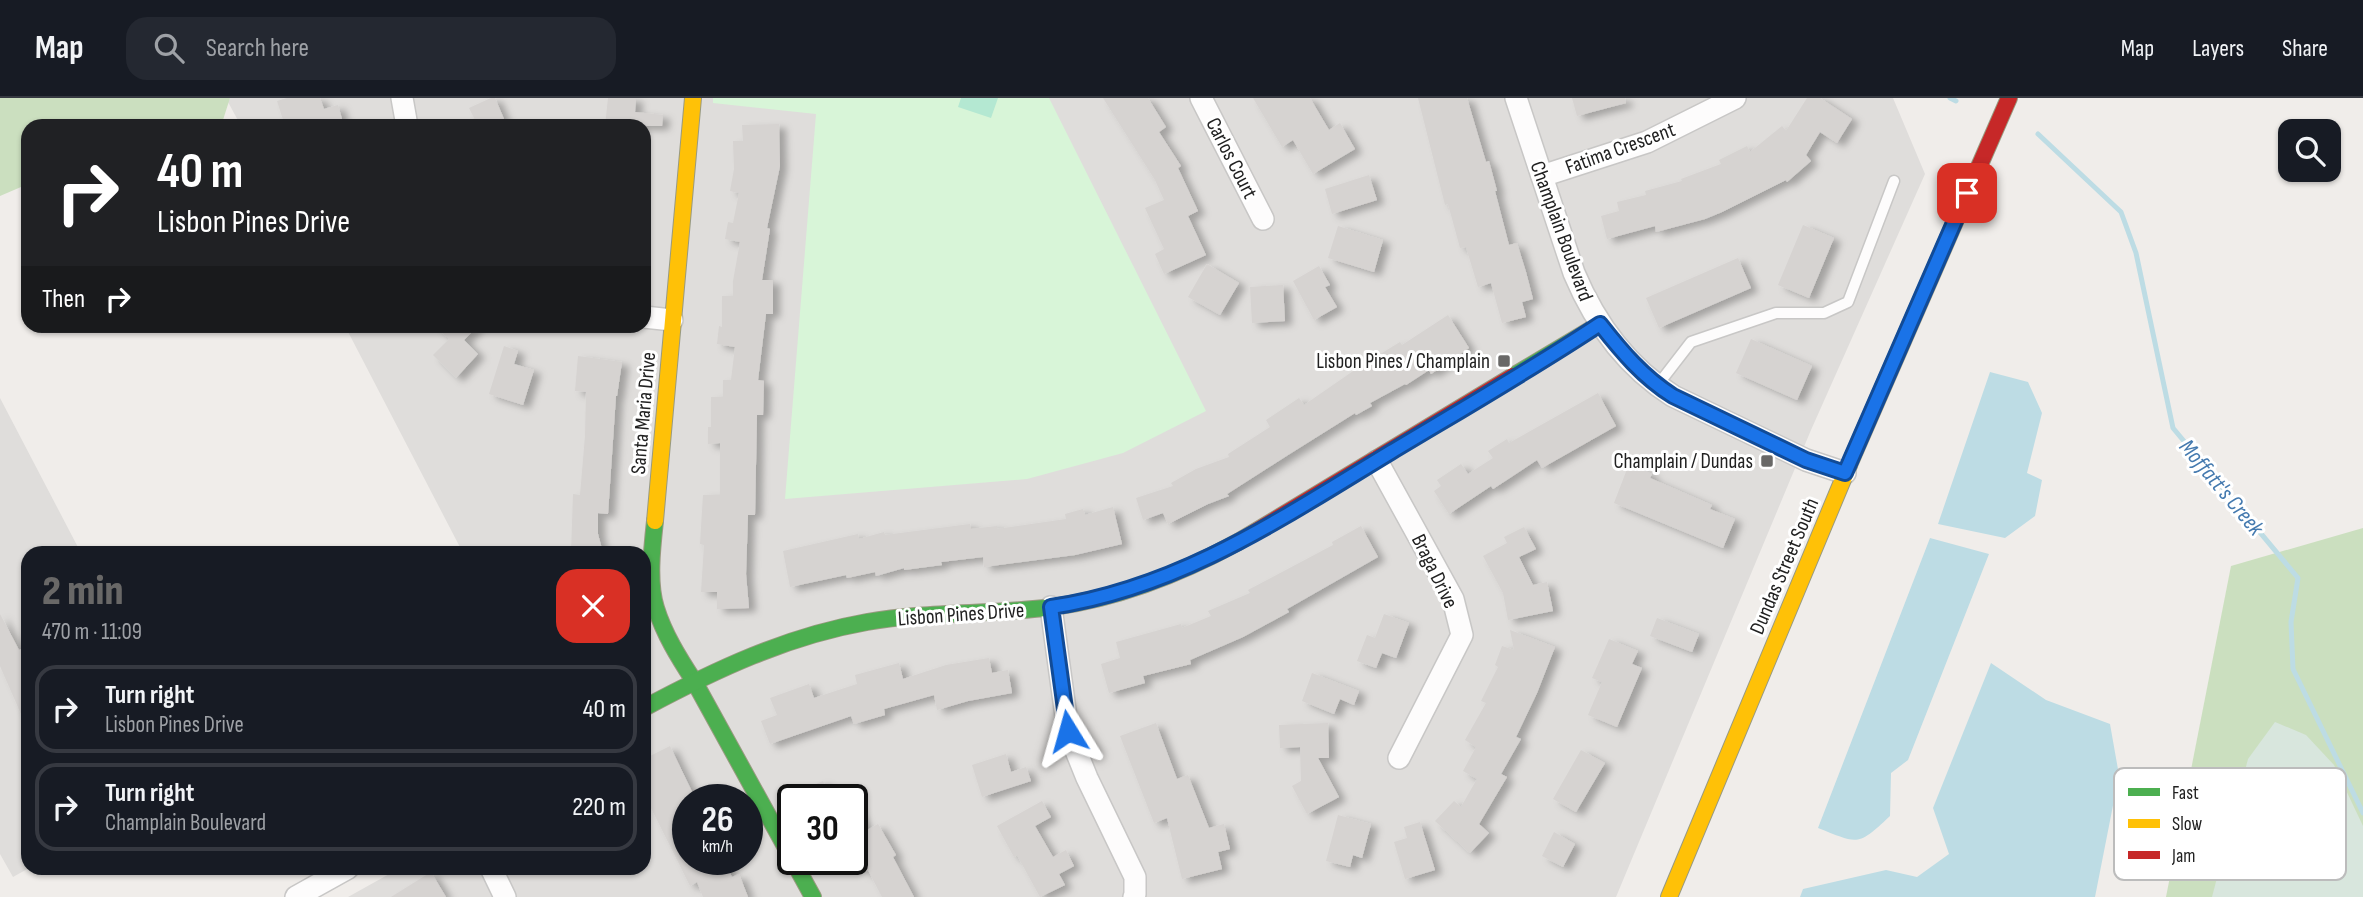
<!DOCTYPE html>
<html lang="en">
<head>
<meta charset="utf-8">
<style>
  :root { --surface:#171b24; --page:#242831; --text:#f1f3f6; --muted:#9ea1a6; --line:#363941; --accent:#696867 }
  body { margin:0; font-family:"Sofia Sans Condensed",sans-serif; background:var(--page); color:var(--text); height:100vh; display:flex; flex-direction:column; font-size:26px; white-space:nowrap }
  * { box-sizing:border-box; margin:0 }
  p { font-size:23px; color:var(--muted) }
  .icon { flex:none; width:38px; height:38px; fill:none; stroke:currentColor; stroke-width:2; stroke-linecap:round; stroke-linejoin:round }
  .map { position:relative; flex:1; overflow:hidden }
  .side { position:absolute; left:21px; top:448px; width:630px; height:329px; display:flex; flex-direction:column; background:var(--surface); border-radius:21px; box-shadow:0 2px 5px #0004 }
  .side>* { flex:none }
  .guide { position:absolute; left:21px; top:21px; width:630px; height:214px; border-radius:21px; box-shadow:0 2px 5px #0004; background:#202124; color:#fff; overflow:hidden }
  .controls { position:absolute; left:2278px; top:21px; display:grid; gap:14px }
  .controls a { display:grid; place-items:center; width:63px; height:63px; border-radius:14px; background:var(--surface); box-shadow:0 2px 5px #0004; font-size:35px }
  .speed { position:absolute; left:672px; top:686px; display:flex; gap:14px; font-size:35px; font-weight:700; text-align:center }
  .speed>* { display:grid; place-content:center; width:91px; height:91px; border-radius:50%; background:var(--surface); box-shadow:0 2px 5px #0004; line-height:1 }
  .speed small { font-size:18px; font-weight:400 }
  .speed .limit { border:4px solid #111; border-radius:10px; background:#fff; color:#111 }
  .pin { position:absolute; display:grid; place-items:center; width:60px; height:60px; color:#fff; margin:-30px; border-radius:14px; box-shadow:0 4px 10px #0006 }
  .me { position:absolute; width:77px; margin:-38px; rotate:352deg; stroke-linejoin:round; filter:drop-shadow(0 0 5px #0008) }
  .turn { display:flex; align-items:center; gap:24px; height:147px; padding:0 21px; font-size:32px }
  .turn .icon { width:91px; height:91px; stroke-width:2.5 }
  .turn b { display:block; font-size:49px; line-height:60px }
  .then { display:flex; align-items:center; height:66px; padding:0 21px; background:#0003; gap:14px; font-size:26px }
  .round { display:grid; place-items:center; flex:none; width:74px; height:74px; border-radius:21px; background:var(--page) }
  .summary { display:flex; align-items:center; justify-content:space-between; height:119px; padding:0 21px }
  h1 { font-size:42px; font-weight:800; line-height:52px; color:var(--accent) }
  ul { padding:0; list-style:none }
  li { display:flex; align-items:center; gap:21px; height:88px; margin:0 14px 10px; padding:0 7px; border:4px solid var(--line); border-radius:21px }
  li div { flex:1 }
  li b { display:block; font-size:26px }
  li em { font-style:normal }
  header { display:flex; align-items:center; gap:42px; box-sizing:border-box; height:98px; padding:0 35px; background:var(--surface); border-bottom:2px solid var(--line) }
  header strong { font-size:33px }
  nav { display:flex; gap:38px; margin-inline-start:auto; font-size:24px }
  .search { width:490px; height:63px; background:var(--page); display:flex; align-items:center; gap:18px; box-sizing:border-box; padding:0 24px; border-radius:21px; color:var(--muted); font-size:26px }
  .map>svg:first-child { display:block }
  .residential { fill:#dfdddb; fill-rule:evenodd }
  .forest { fill:#cbdfbf }
  .wetland { fill:#d8e6dd }
  .park { fill:#d8f5d8 }
  .pitch { fill:#b4e8d2 }
  .water { fill:#bddce4 }
  .lines { fill:none; stroke-linecap:round; stroke-linejoin:round }
  .stream { stroke:#bddce4; stroke-width:5 }
  .building { fill:#d6d3d1; filter:url(#shadow) }
  .lane-casing { stroke:#c8c7c6; stroke-width:13 }
  .street-casing { stroke:#c8c7c6; stroke-width:24 }
  .fast-casing { stroke:#999a80; stroke-width:18 }
  .slow-casing { stroke:#999a80; stroke-width:18 }
  .jam-casing { stroke:#999a80; stroke-width:18 }
  .lane { stroke:#fdfcfc; stroke-width:10 }
  .street { stroke:#fdfcfc; stroke-width:21 }
  .fast { stroke:#4caf50; stroke-width:16 }
  .slow { stroke:#ffc107; stroke-width:16 }
  .jam { stroke:#c62828; stroke-width:16 }
  .route-casing { stroke:#114b97; stroke-width:18 }
  .route { stroke:#1a73e8; stroke-width:12 }
  .poi-dot { fill:#696867; stroke:#fff; stroke-width:2.5 }
  .labels { text-anchor:middle; stroke-width:6; stroke-linejoin:round; paint-order:stroke }
  .street-label { font-size:21px; fill:#212121; stroke:#fff }
  .poi-label { font-size:21px; fill:#212121; stroke:#fff; text-anchor:end }
  .water-label { font-size:23px; font-style:italic; fill:#457aaf; stroke:#fff }
  .key { fill:#fff; stroke:#bcbcbc; stroke-width:2 }
  .key-label { font-size:19px; fill:#212121 }
</style>
</head>
<body>
<header>
<strong>Map</strong>
<div class="search"><svg class="icon" aria-label="search" viewBox="0 0 24 24"><circle cx="10" cy="10" r="6"/><path d="M15 15l6 6"/></svg>Search here</div>
<nav><a>Map</a><a>Layers</a><a>Share</a></nav>
</header>
<div class="map">
<svg width="2363" height="799" viewBox="0 0 2363 799">
  <defs>
    <filter id="shadow"><feDropShadow dx="7" dy="4" stdDeviation="3.5" flood-color="#0004"/></filter>
  </defs>
  <rect width="100%" height="100%" fill="#f0edea"/>
  <g class="residential">
    <path d="M230,0H1893L1925,76L1811,332L1616,799H348L400,770H644V455H463L345,228H644V28H241L228,4ZM688,702H747V761H688ZM793,702H852V761H793Z"/>
    <polygon points="0,300 81,455 28,455 29,770 13,779 0,756"/>
  </g>
  <g class="forest">
    <polygon points="0,0 230,0 223,22 189,28 28,28 28,86 0,98"/>
    <polygon points="2363,430 2363,799 2166,799 2231,468"/>
  </g>
  <polygon class="wetland" points="2275,624 2306,637 2334,667 2363,728 2363,799 2212,799 2248,661"/>
  <polygon class="park" points="713,0 1049,0 1206,313 1123,355 1027,381 785,401 816,16 713,5"/>
  <polygon class="pitch" points="961,0 998,0 991,20 958,9"/>
  <g class="water">
    <polygon points="1990,274 2028,284 2042,315 2027,375 2042,382 2035,418 2005,440 1938,426"/>
    <path d="M1930,440L1989,456L1908,662L1891,675L1890,718C1857,749 1859,746 1818,730Z"/>
    <polygon points="1991,565 2046,602 2110,626 2119,677 2095,799 1800,799 1803,791 1886,772 1917,779 1949,756 1933,710"/>
  </g>
  <g class="lines">
    <g class="stream">
      <polyline points="1950,0 1956,3"/>
      <polyline points="2038,36 2121,114 2136,155 2173,330 2298,480 2291,524 2293,571 2363,715"/>
    </g>
  </g>
  <g class="building">
    <polygon points="287,0 320,0 324,11 338,7 344,28 285,28 277,3"/>
    <polygon points="491,0 495,0 504,21 489,28 478,28 469,10"/>
    <polygon points="608,0 636,0 635,14 663,17 662,28 605,28"/>
    <polygon points="1103,0 1148,0 1166,29 1159,34 1181,68 1178,70 1198,113 1188,118 1206,157 1164,176 1155,156 1164,151 1145,110 1164,102 1155,82"/>
    <polygon points="1253,0 1310,0 1329,32 1340,25 1355,51 1313,76 1293,42 1282,49"/>
    <polygon points="1418,0 1467,0 1486,64 1489,63 1497,93 1495,93 1509,147 1517,145 1526,174 1533,201 1522,204 1526,219 1502,225 1491,185 1478,189 1466,149 1460,150 1448,106 1445,107"/>
    <polygon points="1572,0 1625,0 1626,5 1577,18"/>
    <polygon points="1807,0 1820,0 1852,21 1837,45 1820,34 1806,57 1811,63 1787,84 1786,82 1722,114 1705,121 1656,134 1655,128 1607,141 1601,118 1619,113 1617,104 1646,97 1645,93 1682,83 1681,81 1721,66 1719,62 1747,48 1750,54 1782,28 1786,33"/>
    <polygon points="779,26 780,68 767,130 770,131 762,182 773,182 773,216 766,216 758,282 764,283 763,317 757,317 755,417 748,417 746,476 749,510 717,511 717,494 701,494 704,447 700,446 701,429 703,397 720,397 720,345 708,346 708,329 711,329 711,299 723,299 723,282 731,282 735,249 717,246 719,228 722,229 722,198 733,198 733,183 740,144 725,141 728,124 733,125 739,95 730,93 734,71 733,43 743,43 742,27"/>
    <polygon points="1369,77 1377,102 1332,116 1325,91"/>
    <polygon points="1803,127 1834,140 1809,200 1778,187"/>
    <polygon points="1338,128 1383,142 1374,174 1328,160"/>
    <polygon points="1738,160 1751,190 1659,230 1646,200"/>
    <polygon points="1207,166 1239,185 1220,217 1188,199"/>
    <polygon points="1319,168 1330,187 1325,189 1337,209 1314,222 1293,183"/>
    <polygon points="1283,187 1285,223 1252,225 1250,189"/>
    <polygon points="1448,217 1469,250 1446,266 1431,276 1429,272 1406,287 1405,286 1370,305 1372,308 1356,317 1355,315 1288,357 1227,396 1229,398 1208,406 1168,426 1163,415 1143,422 1136,400 1173,388 1171,385 1196,371 1229,359 1228,356 1270,329 1266,322 1299,300 1304,307 1359,269 1400,244 1402,247"/>
    <polygon points="435,228 478,228 464,242 478,256 456,280 433,257 449,241"/>
    <polygon points="1751,241 1812,268 1797,302 1736,275"/>
    <polygon points="504,248 518,253 514,266 534,272 523,307 489,296"/>
    <polygon points="578,258 622,264 617,298 616,298 608,416 598,415 598,436 603,455 571,455 573,396 580,397 585,338 586,294 575,293"/>
    <polygon points="1598,295 1616,328 1542,370 1537,362 1493,391 1491,388 1449,416 1434,393 1441,388 1437,382 1461,366 1468,376 1493,360 1488,353 1507,341 1509,345"/>
    <polygon points="1629,366 1652,376 1650,380 1712,407 1710,411 1735,421 1723,450 1614,405"/>
    <polygon points="1113,409 1122,446 1075,457 984,469 983,459 941,464 942,467 904,472 904,470 876,478 875,474 847,480 846,477 790,489 783,453 858,436 859,441 884,434 885,437 970,426 971,431 997,428 997,431 1066,421 1065,416 1083,411 1085,417"/>
    <polygon points="1361,428 1378,459 1287,511 1289,514 1243,539 1190,562 1191,566 1143,578 1145,585 1109,595 1101,566 1120,560 1116,544 1181,526 1182,530 1211,518 1208,513 1250,495 1248,492 1333,447 1332,444"/>
    <polygon points="1524,429 1536,451 1519,459 1533,487 1547,484 1553,513 1508,522 1503,495 1483,458 1507,445 1504,439"/>
    <polygon points="0,516 19,552 28,548 28,632 0,568"/>
    <polygon points="1384,516 1409,525 1396,560 1382,555 1376,570 1357,563 1367,537 1375,540"/>
    <polygon points="1657,520 1699,536 1692,554 1650,538"/>
    <polygon points="1510,532 1555,549 1537,595 1516,639 1521,641 1501,676 1507,679 1479,726 1489,735 1470,755 1435,723 1454,703 1461,709 1477,681 1463,673 1476,649 1465,642 1486,605 1481,603 1498,569 1495,567 1502,548 1514,552"/>
    <polygon points="1609,541 1638,553 1632,566 1642,570 1617,629 1588,617 1602,584 1592,580"/>
    <polygon points="989,560 992,575 1008,572 1012,595 968,603 937,612 934,597 884,611 885,617 854,626 851,618 770,646 761,623 777,617 770,600 809,586 814,600 857,586 855,577 899,565 903,581 946,567"/>
    <polygon points="1312,575 1359,593 1354,607 1340,601 1334,616 1302,603"/>
    <polygon points="1156,625 1177,681 1188,677 1209,730 1224,726 1230,751 1218,754 1222,771 1182,781 1167,720 1154,725 1120,638"/>
    <polygon points="1328,625 1329,660 1318,660 1339,699 1307,716 1292,688 1301,683 1300,649 1280,650 1279,627"/>
    <polygon points="670,648 696,702 688,702 688,761 723,761 732,779 739,776 748,799 703,799 697,784 690,788 644,696 644,661"/>
    <polygon points="1581,652 1605,665 1576,714 1553,701"/>
    <polygon points="1006,656 1011,674 1026,669 1031,683 982,699 972,667"/>
    <polygon points="823,683 832,702 815,702 809,689"/>
    <polygon points="852,700 867,732 878,726 896,757 893,759 914,799 882,799 868,772 863,775 852,756"/>
    <polygon points="1042,703 1051,719 1035,728 1053,759 1066,752 1074,768 1059,776 1065,787 1040,799 1017,757 1014,759 997,728"/>
    <polygon points="1338,717 1371,726 1362,760 1353,757 1350,769 1326,763"/>
    <polygon points="1420,724 1435,772 1405,781 1394,744 1407,740 1404,729"/>
    <polygon points="1554,734 1575,746 1563,769 1542,758"/>
    <polygon points="431,774 446,799 391,799"/>
  </g>
  <g class="lines">
    <g class="lane-casing">
      <polyline id="lane" points="1657,288 1691,244 1776,215 1824,215 1848,204 1894,83"/>
    </g>
    <g class="street-casing">
      <g id="street">
        <polyline points="402,0 407,28"/>
        <polyline points="1201,0 1263,121"/>
        <path d="M1516,0L1574,175C1595,225 1627,269 1673,298L1806,362L1845,375"/>
        <polyline points="1542,78 1647,44 1735,0"/>
        <polyline points="644,219 672,222"/>
        <polyline points="1377,363 1453,501 1462,537 1399,660"/>
        <polyline points="1051,509 1068,633 1087,680 1135,779 1135,796 1134,799"/>
        <polyline points="491,770 505,799"/>
        <polyline points="296,799 348,770"/>
      </g>
    </g>
    <g class="fast-casing">
      <g id="fast">
        <polyline points="1513,278 1600,226"/>
        <path d="M655,423C652,450 648,485 656,510C664,536 679,560 694,583L813,799"/>
        <path d="M644,610C715,572 787,538 867,524C928,513 991,517 1053,509C1118,500 1180,476 1238,444"/>
      </g>
    </g>
    <g class="slow-casing">
      <g id="slow">
        <polyline points="655,423 693,0"/>
        <polyline points="1669,799 1849,367"/>
      </g>
    </g>
    <g class="jam-casing">
      <g id="jam">
        <polyline points="1849,367 2009,0"/>
        <polyline points="1238,444 1513,278"/>
      </g>
    </g>
    <use href="#lane" class="lane"/>
    <use href="#street" class="street"/>
    <use href="#fast" class="fast"/>
    <use href="#slow" class="slow"/>
    <use href="#jam" class="jam"/>
  </g>
  <g class="lines">
    <g class="route-casing">
      <path id="route" d="M1068,633L1051,509C1180,490 1282,420 1391,354C1461,312 1532,271 1600,226C1622,254 1643,279 1673,298L1806,362L1845,375L1967,95"/>
    </g>
    <use href="#route" class="route"/>
  </g>
  <g class="poi-dot">
    <rect x="1497" y="256" width="14" height="14" rx="3.5"/>
    <rect x="1760" y="356" width="14" height="14" rx="3.5"/>
  </g>
  <g class="labels">
    <g class="street-label">
      <text transform="translate(1620 50) rotate(-20)" y="7">Fatima Crescent</text>
      <text transform="translate(1232 60) rotate(63)" y="7">Carlos Court</text>
      <text transform="translate(1562 133) rotate(70)" y="7">Champlain Boulevard</text>
      <text transform="translate(643 315) rotate(-85)" y="7">Santa Maria Drive</text>
      <text transform="translate(1784 468) rotate(-67)" y="7">Dundas Street South</text>
      <text transform="translate(1435 473) rotate(64)" y="7">Braga Drive</text>
      <text transform="translate(961 516) rotate(-4)" y="7">Lisbon Pines Drive</text>
    </g>
    <g class="poi-label">
      <text x="1490" y="270">Lisbon Pines / Champlain</text>
      <text x="1753" y="370">Champlain / Dundas</text>
    </g>
    <g class="water-label">
      <text transform="translate(2222 389) rotate(50)" y="8">Moffatt's Creek</text>
    </g>
  </g>
  <rect x="2114" y="670" width="232" height="112" rx="10" class="key"/>
  <rect x="2128" y="690" width="32" height="8" fill="#4caf50"/>
  <rect x="2128" y="721" width="32" height="9" fill="#ffc107"/>
  <rect x="2128" y="753" width="32" height="8" fill="#c62828"/>
  <g class="key-label">
    <text x="2172" y="701">Fast</text>
    <text x="2172" y="732">Slow</text>
    <text x="2172" y="764">Jam</text>
  </g>
</svg>
<div class="controls">
<a><svg class="icon" aria-label="search" viewBox="0 0 24 24"><circle cx="10" cy="10" r="6"/><path d="M15 15l6 6"/></svg></a>
</div>
<div class="speed"><div>26<small>km/h</small></div><div class="limit">30</div></div>
<div class="pin" style="left:1967px;top:95px;background:#d93025"><svg class="icon" aria-label="arrive" viewBox="0 0 24 24"><path d="M6 21V4h12l-3 4 3 4H6"/></svg></div>
<svg class="me" style="left:1068px;top:633px" viewBox="-20 -20 40 40"><path d="M0-17L14 15 0 8-14 15z" fill="#1a73e8" stroke="#fff" stroke-width="4"/></svg>
<div class="guide">
<div class="turn"><svg class="icon" aria-label="right" viewBox="0 0 24 24"><path d="M7 20v-9h11M14 6l5 5-5 5"/></svg><div><b>40 m</b>Lisbon Pines Drive</div></div>
<div class="then">Then<svg class="icon" aria-label="right" viewBox="0 0 24 24"><path d="M7 20v-9h11M14 6l5 5-5 5"/></svg></div>
</div>
<section class="side">
<div class="summary"><div><h1>2 min</h1><p>470 m · 11:09</p></div><a class="round" style="background:#d93025;color:#fff"><svg class="icon" aria-label="close" viewBox="0 0 24 24"><path d="M6 6l12 12M18 6L6 18"/></svg></a></div>
<ul>
<li><svg class="icon" aria-label="right" viewBox="0 0 24 24"><path d="M7 20v-9h11M14 6l5 5-5 5"/></svg><div><b>Turn right</b><p>Lisbon Pines Drive</p></div><em>40 m</em></li>
<li><svg class="icon" aria-label="right" viewBox="0 0 24 24"><path d="M7 20v-9h11M14 6l5 5-5 5"/></svg><div><b>Turn right</b><p>Champlain Boulevard</p></div><em>220 m</em></li>
</ul>
</section>
</div>
</body>
</html>
